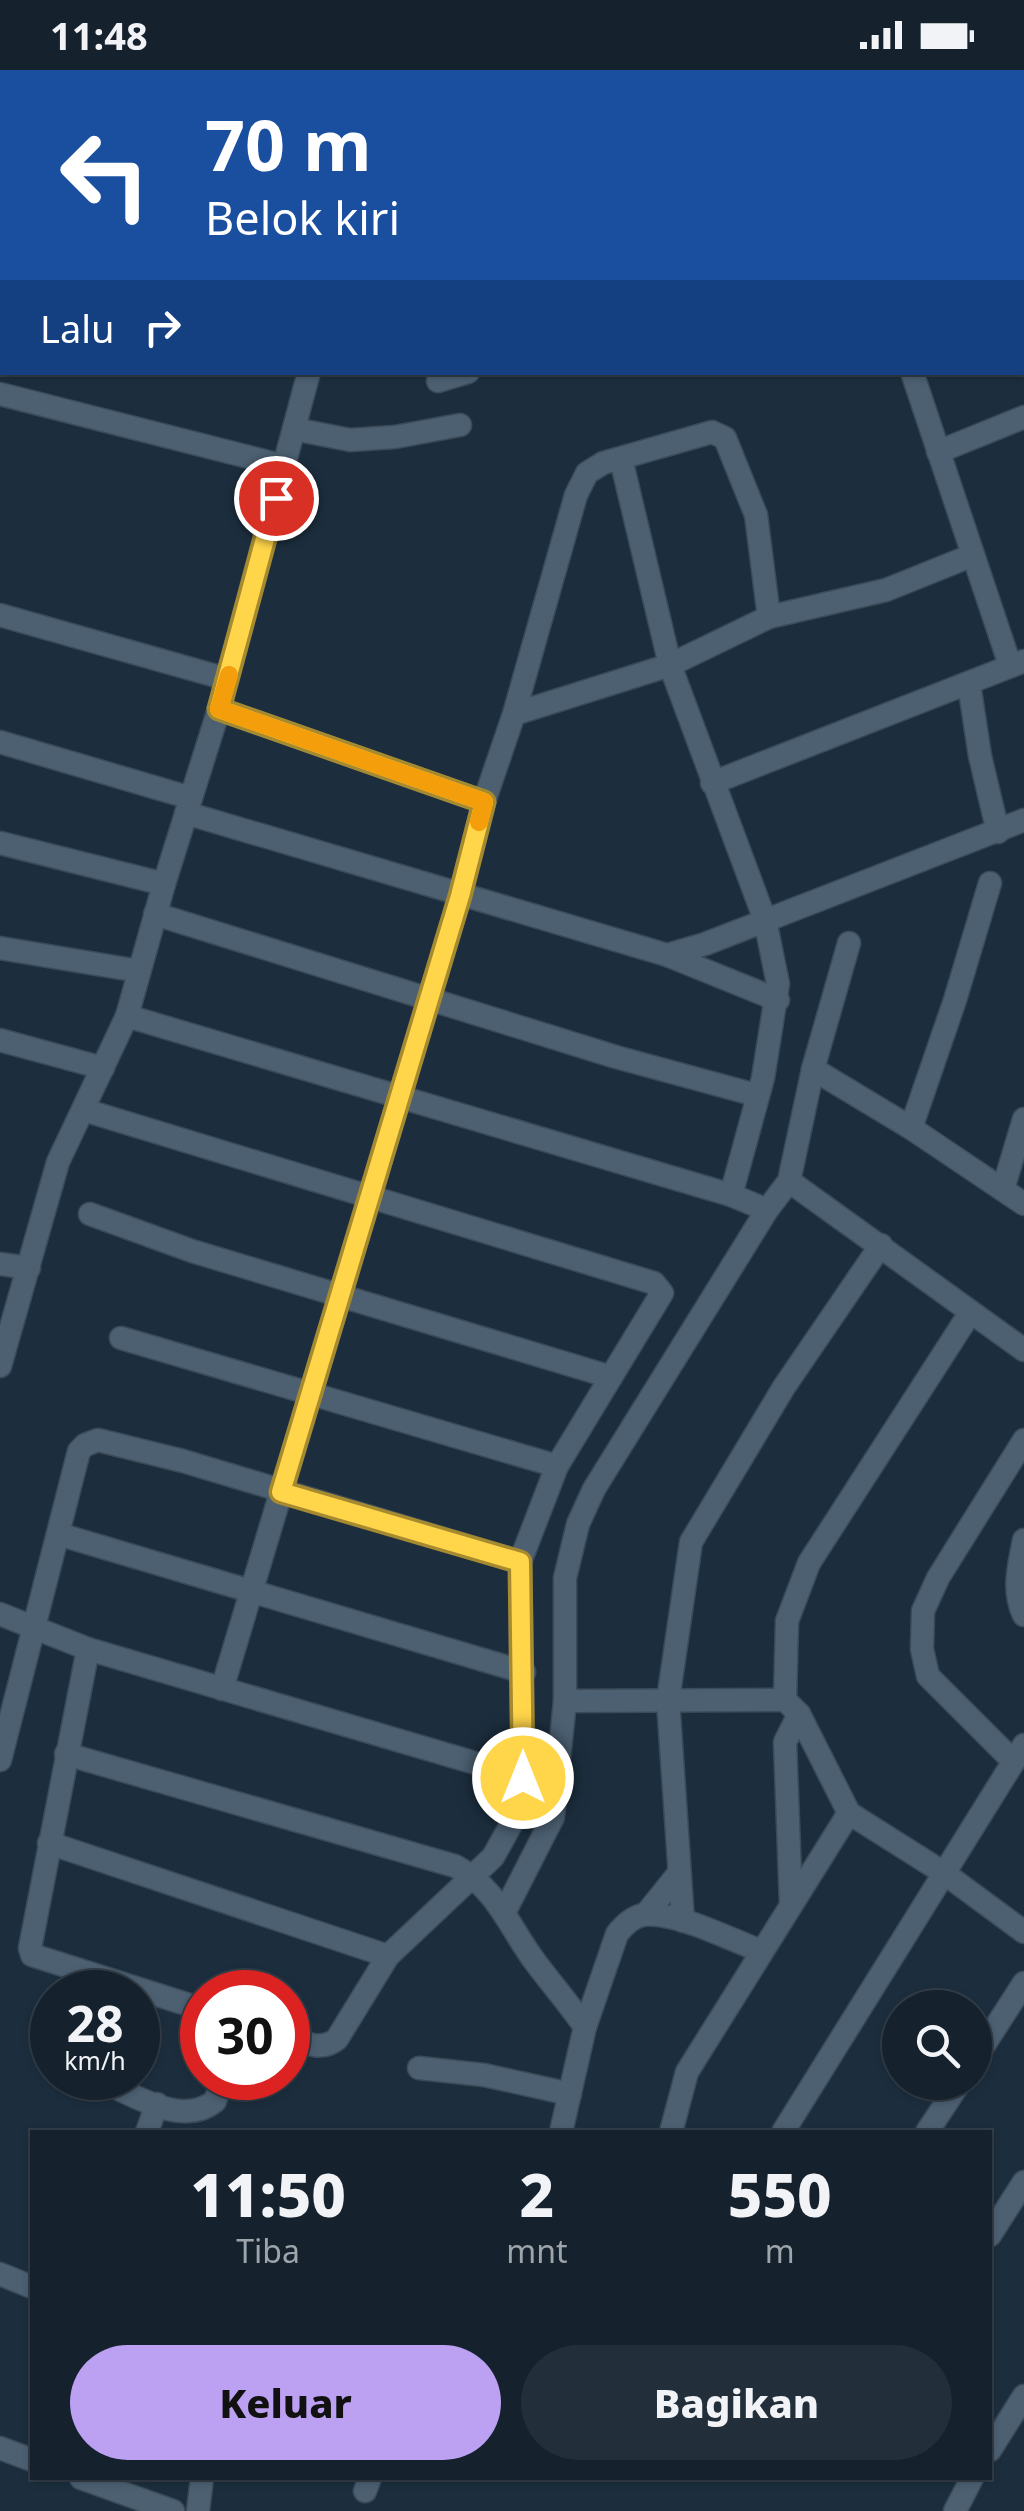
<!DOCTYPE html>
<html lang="id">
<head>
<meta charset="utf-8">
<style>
  :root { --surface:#15222e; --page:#222f3a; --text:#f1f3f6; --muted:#9da4aa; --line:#343f4a; --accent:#bca0f2 }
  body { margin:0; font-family:"Noto Sans",sans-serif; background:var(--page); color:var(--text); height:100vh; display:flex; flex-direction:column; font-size:38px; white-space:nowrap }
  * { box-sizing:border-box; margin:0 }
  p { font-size:32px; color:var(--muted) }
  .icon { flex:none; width:55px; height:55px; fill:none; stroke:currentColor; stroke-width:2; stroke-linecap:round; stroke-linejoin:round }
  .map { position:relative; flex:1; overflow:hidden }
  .drawer { position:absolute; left:30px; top:2060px; width:962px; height:350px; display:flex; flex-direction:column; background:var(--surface); border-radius:0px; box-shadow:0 2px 8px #0004,0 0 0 2px var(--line) }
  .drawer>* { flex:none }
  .top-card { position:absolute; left:0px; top:0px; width:1025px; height:305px; box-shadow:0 2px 8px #0004,0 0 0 2px var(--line); background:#1a4fa0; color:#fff; overflow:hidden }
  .fabs { position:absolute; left:882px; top:1920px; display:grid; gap:20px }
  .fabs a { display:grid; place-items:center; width:110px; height:110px; border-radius:50%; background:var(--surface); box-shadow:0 2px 8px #0004,0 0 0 2px var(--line); font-size:50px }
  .speed { position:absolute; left:30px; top:1900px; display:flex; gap:20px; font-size:50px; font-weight:700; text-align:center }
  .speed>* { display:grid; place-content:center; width:130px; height:130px; border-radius:50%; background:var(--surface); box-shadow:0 2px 8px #0004,0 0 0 2px var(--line); line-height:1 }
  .speed small { font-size:25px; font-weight:400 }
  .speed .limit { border:15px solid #d22; background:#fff; color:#111 }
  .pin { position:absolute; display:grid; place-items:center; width:85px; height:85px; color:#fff; margin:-42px; border:5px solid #fff; border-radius:50%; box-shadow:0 2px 10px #0007 }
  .me { position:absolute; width:110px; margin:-55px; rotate:0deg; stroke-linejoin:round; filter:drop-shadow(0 0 8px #0008) }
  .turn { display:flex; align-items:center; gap:35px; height:210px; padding:0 40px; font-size:45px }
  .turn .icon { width:130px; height:130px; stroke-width:2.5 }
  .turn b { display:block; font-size:70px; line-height:85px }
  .then { display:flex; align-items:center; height:95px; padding:0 40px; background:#0003; gap:20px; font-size:38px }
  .eta { display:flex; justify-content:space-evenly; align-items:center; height:170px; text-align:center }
  .eta b { font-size:60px; font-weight:800; line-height:70px }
  .cta { display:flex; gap:20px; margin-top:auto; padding:20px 40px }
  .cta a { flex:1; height:115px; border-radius:60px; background:var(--accent); color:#111; font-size:40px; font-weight:800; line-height:115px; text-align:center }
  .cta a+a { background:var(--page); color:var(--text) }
  .status { display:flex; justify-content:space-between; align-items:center; height:70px; padding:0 50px; background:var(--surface); direction:ltr }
  .status svg { height:28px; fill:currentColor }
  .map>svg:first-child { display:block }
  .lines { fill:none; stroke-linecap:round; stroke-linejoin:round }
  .minor-casing { stroke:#3b4a58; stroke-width:25 }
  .minor { stroke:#4c6072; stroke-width:22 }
  .route-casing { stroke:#a68a30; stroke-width:25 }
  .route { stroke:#ffd54a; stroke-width:18 }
  .slow { stroke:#f59e0b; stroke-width:18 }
</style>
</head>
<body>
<div class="status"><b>11:48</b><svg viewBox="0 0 49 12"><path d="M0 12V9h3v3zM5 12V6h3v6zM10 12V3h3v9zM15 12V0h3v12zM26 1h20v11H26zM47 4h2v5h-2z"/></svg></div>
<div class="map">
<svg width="1024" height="2441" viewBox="0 0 1024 2441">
  <rect width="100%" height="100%" fill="#1c2e3e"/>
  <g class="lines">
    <g class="minor-casing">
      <g id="minor">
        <polyline points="122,0 140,2"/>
        <polyline points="541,0 542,2"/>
        <polyline points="803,0 804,2"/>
        <polyline points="408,2 409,0"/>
        <polyline points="717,2 723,0"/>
        <polyline points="1022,169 1024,168"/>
        <polyline points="0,201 2,201"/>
        <polyline points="912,302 1010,595"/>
        <polyline points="438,311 468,302"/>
        <polyline points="0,324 284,396"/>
        <polyline points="294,359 350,370 395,367 460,355"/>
        <polyline points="938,382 1024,347"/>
        <polyline points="621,389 670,595 765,850 778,914 763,1008 731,1125"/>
        <polyline points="0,545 227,609"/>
        <polyline points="769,547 886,520 973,485"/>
        <polyline points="969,614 980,686 998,762"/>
        <polyline points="219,639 484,732"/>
        <polyline points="0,672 191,728"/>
        <polyline points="712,713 1024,591"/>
        <polyline points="186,743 667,885 705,874 1024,750"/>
        <polyline points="0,773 164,814"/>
        <polyline points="155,844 616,987 756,1025"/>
        <polyline points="0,878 139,901"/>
        <polyline points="667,885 778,930"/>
        <polyline points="127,946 731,1125 767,1140"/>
        <polyline points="0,970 103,998"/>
        <polyline points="813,999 911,1058 1024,1134"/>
        <path d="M84,1040L654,1213L662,1223L557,1396L520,1492L523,1707L513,1751L493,1787L388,1886L337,1969C321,1982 305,1973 288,1966"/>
        <polyline points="911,1058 955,930 990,813"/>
        <polyline points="789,1111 1024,1280"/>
        <polyline points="1003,1119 1024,1049"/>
        <polyline points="90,1144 192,1181 611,1307"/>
        <polyline points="0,1194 29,1198"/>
        <polyline points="121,1268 557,1396"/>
        <polyline points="0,1296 58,1092 127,946 164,814 219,639 309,302"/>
        <polyline points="58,1464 524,1602"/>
        <path d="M1024,1470C1019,1497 1012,1520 1024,1545"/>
        <polyline points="0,1544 88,1579 523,1707"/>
        <polyline points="88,1579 30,1878 32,1885 202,1939"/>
        <polyline points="222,1619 460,826 484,732 514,644 576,425 587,403 603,393 712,362 725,368 756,445 769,547 670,595 514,644"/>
        <polyline points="785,1630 787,1551 809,1493 970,1243"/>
        <polyline points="565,1631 565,1508 578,1454 594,1419 767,1140 789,1111 813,999 849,873"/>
        <path d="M66,1684L455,1796C495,1817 508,1854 533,1889C550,1912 569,1934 585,1957"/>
        <polyline points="0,1690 79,1381 85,1375 98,1370 183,1391 520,1492"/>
        <polyline points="1012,1690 928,1606 922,1579 923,1541 938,1508 1024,1370"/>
        <polyline points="49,1773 388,1886"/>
        <polyline points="791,1834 785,1672 799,1644"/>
        <polyline points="505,1841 553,1747 565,1631 785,1630 799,1644 849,1743 944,1803 1024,1862"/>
        <polyline points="646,1844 679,1803"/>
        <polyline points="683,1851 668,1630 691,1472 784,1317 881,1175"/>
        <polyline points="975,1989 1024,1913"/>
        <polyline points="419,1998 484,2005 570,2024"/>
        <path d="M95,2008C130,2022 181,2059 215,2031L223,2008"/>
        <polyline points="147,2062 157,2034"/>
        <path d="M561,2062L585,1957L617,1864C624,1855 632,1847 643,1845C673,1840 731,1870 761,1881"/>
        <polyline points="671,2062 687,2002 849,1743"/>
        <polyline points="783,2062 1024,1675"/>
        <polyline points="927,2062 960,2012"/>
        <polyline points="990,2165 1024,2112"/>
        <polyline points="0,2204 32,2217"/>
        <polyline points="0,2378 32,2390"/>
        <polyline points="990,2380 1024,2326"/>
        <polyline points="81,2408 173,2441"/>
        <polyline points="365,2421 370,2408"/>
        <polyline points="198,2441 202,2408"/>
        <polyline points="955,2441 972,2408"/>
      </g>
    </g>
    <use href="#minor" class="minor"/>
  </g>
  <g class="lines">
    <g class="route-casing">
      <polyline id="route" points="276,428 219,639 484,732 460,826 281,1422 520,1492 523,1708"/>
    </g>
    <use href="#route" class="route"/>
    <polyline class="slow" points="229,605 219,639 484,732 479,752"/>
  </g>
</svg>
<div class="fabs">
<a><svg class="icon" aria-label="search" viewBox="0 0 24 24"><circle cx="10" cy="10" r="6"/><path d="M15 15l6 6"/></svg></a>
</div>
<div class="speed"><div>28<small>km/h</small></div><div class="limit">30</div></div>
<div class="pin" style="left:276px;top:428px;background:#d93025"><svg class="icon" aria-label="arrive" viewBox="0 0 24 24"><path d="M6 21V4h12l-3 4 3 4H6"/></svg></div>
<svg class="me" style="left:523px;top:1708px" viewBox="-20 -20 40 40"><circle r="17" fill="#ffd54a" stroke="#fff" stroke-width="3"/><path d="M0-11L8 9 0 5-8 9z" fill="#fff"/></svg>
<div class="top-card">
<div class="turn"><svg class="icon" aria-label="left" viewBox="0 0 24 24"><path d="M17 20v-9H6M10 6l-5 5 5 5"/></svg><div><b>70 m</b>Belok kiri</div></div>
<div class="then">Lalu<svg class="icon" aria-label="right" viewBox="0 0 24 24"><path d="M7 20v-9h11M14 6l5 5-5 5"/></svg></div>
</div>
<section class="drawer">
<div class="eta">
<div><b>11:50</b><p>Tiba</p></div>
<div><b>2</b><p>mnt</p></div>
<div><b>550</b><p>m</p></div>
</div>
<div class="cta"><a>Keluar</a><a>Bagikan</a></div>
</section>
</div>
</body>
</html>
